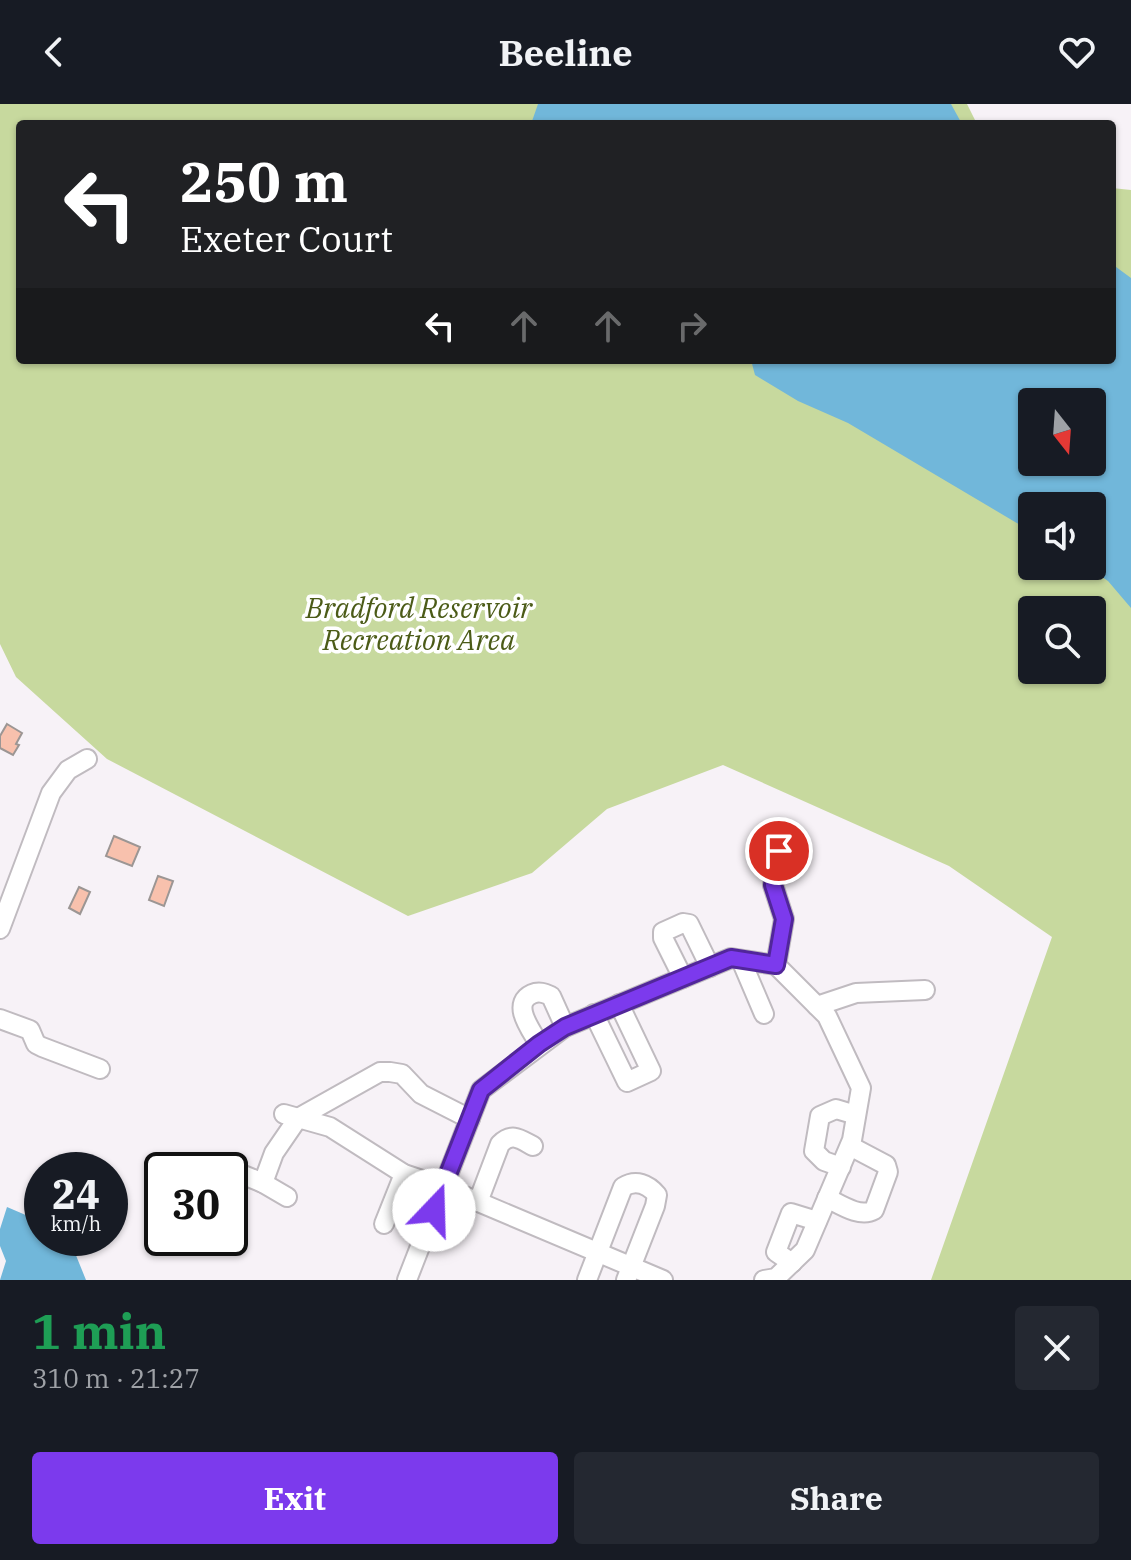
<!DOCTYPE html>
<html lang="en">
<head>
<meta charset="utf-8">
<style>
  :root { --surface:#171b24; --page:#242831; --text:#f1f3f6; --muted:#9ea1a6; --accent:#7c3aed }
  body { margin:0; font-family:"IBM Plex Serif",serif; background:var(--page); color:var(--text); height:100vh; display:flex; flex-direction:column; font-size:30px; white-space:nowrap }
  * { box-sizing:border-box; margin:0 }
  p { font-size:26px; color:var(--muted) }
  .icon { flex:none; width:44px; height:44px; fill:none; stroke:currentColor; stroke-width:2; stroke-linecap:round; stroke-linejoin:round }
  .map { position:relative; height:1176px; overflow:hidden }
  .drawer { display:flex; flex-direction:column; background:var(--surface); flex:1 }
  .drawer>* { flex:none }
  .hud { position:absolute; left:16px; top:16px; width:1100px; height:244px; border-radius:8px; box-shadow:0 2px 6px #0004; background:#202124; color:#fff; overflow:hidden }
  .needle { width:52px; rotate:163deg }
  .buttons { position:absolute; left:1018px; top:284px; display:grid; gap:16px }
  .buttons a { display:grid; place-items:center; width:88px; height:88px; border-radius:8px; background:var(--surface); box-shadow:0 2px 6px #0004; font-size:40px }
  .speed { position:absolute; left:24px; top:1048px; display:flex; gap:16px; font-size:40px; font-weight:700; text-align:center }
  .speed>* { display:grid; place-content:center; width:104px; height:104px; border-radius:50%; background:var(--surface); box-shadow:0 2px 6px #0004; line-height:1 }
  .speed small { font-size:20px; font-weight:400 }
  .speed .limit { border:4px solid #111; border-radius:12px; background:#fff; color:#111 }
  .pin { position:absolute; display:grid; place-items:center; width:68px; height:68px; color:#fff; margin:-34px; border:4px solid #fff; border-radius:50%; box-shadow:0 2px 8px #0007 }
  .me { position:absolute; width:88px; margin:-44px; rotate:21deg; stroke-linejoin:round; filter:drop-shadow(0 0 6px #0008) }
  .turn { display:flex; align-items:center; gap:28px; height:168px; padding:0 32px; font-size:36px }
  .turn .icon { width:104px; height:104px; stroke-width:2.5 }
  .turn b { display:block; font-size:56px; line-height:68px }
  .lanes { display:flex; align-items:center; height:76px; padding:0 32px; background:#0003; justify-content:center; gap:40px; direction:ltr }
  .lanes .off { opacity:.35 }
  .round { display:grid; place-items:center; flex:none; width:84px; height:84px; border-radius:8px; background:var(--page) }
  .head { display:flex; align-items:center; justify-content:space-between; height:136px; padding:0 32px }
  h1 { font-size:48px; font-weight:700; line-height:60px; color:#1e9e55 }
  .cta { display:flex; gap:16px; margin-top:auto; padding:16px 32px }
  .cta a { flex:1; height:92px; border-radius:8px; background:var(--accent); color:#fff; font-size:32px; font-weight:700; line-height:92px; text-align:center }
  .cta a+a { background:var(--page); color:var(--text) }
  header { display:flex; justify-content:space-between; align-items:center; height:104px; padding:0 32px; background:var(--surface); font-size:36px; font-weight:700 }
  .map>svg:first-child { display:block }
  .green { fill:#c7d99e; fill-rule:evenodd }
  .water { fill:#71b7da; fill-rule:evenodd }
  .building { fill:#f8c1ad; stroke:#9c9694; stroke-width:2 }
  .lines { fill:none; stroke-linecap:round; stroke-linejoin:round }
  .minor-casing { stroke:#c0bbc0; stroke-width:22 }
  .minor { stroke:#fff; stroke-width:18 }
  .route-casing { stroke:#51269a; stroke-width:20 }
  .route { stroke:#7c3aed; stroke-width:14 }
  .labels { text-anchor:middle; stroke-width:7; stroke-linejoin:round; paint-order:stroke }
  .park-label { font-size:28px; font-style:italic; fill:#4b5b17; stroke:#fff }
</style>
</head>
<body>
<header><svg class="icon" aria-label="back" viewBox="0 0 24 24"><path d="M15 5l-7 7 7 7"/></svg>Beeline<svg class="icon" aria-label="heart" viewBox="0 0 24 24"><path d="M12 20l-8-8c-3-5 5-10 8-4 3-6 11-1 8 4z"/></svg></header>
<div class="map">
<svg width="1131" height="1176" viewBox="0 0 1131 1176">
  <rect width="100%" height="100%" fill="#f7f2f7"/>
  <path class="green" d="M0,0H967L977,20H20V256H1112V84L1131,86V1176H931L1052,833L949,762L723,661L607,705L532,769L408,812L107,655L16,573L0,540ZM1032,298H1092V358H1032ZM1032,402H1092V462H1032ZM1032,506H1092V566H1032Z"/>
  <g class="water">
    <polygon points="538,0 951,0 962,20 531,20"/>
    <path d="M1112,160L1131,174V504L1108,477L1086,462H1092V402H1032V428L848,319L798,297L755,271L751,256H1112ZM1032,298H1092V358H1032Z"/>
    <polygon points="7,1103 42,1118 42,1134 63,1134 73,1144 86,1176 0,1176 6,1157 0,1142 0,1125"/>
  </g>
  <g class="building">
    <polygon points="7,620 22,629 16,640 19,641 13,651 0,644 0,632"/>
    <polygon points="114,732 140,743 132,762 106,752"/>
    <polygon points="158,772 173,777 164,802 149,796"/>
    <polygon points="79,783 90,788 80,810 69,804"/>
  </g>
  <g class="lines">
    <g class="minor-casing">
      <g id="minor">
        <polyline points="0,825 51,689 68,666 87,655"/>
        <polyline points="741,856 764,910"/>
        <polyline points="776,861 784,815 773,781 779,747"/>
        <polyline points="683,874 663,834 663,828 683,819 689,820 710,863"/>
        <polyline points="817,902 856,889 925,886"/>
        <polyline points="594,910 627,978 651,967 619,900"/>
        <polyline points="0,915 30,926 36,940 42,943 100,965"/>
        <path d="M539,940C532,927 510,900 532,890C539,887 544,889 551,892L565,923"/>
        <polyline points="284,1010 330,1023 404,1070 443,1083 663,1176"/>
        <polyline points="214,1059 263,1079 287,1093"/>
        <polyline points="841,1063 824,1057 814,1047 820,1012 836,1005 856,1011"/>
        <polyline points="263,1079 274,1049 298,1014 380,968 390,968 402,970 421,990 470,1015"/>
        <path d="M827,1094C841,1101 860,1114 874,1106L888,1068L886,1061L850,1042"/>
        <path d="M478,1098L500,1040C512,1028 520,1035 533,1042"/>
        <polyline points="384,1120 404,1070"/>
        <polyline points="792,1159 776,1148 791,1109 817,1117"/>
        <polyline points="407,1176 481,986 565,923 731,854 776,861 827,912 861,984 852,1036 805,1146 776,1174 764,1176"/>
        <path d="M587,1176L623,1083C636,1075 648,1080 657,1091L655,1102L626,1176"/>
      </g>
    </g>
    <use href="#minor" class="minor"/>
  </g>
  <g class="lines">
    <g class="route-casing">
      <polyline id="route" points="434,1106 481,986 539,940 565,923 731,854 776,861 784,815 773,781 779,747"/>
    </g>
    <use href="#route" class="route"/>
  </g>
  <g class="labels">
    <g class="park-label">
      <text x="419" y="514">Bradford Reservoir<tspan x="419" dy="32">Recreation Area</tspan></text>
    </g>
  </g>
</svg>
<div class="buttons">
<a><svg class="needle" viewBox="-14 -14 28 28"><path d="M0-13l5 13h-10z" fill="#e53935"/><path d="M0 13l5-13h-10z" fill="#9ea1a6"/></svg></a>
<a><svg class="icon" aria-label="sound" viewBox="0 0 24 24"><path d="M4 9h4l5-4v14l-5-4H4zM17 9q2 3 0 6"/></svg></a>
<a><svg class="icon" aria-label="search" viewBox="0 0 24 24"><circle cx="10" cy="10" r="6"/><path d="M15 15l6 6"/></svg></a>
</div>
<div class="speed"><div>24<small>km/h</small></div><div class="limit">30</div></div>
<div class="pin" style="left:779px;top:747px;background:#d93025"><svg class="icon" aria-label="arrive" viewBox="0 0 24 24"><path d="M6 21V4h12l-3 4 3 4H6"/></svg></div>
<svg class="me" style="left:434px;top:1106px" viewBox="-20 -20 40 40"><circle r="19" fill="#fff"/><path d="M0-13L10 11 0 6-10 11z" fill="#7c3aed"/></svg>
<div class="hud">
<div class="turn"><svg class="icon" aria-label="left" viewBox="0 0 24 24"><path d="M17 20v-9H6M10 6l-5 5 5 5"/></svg><div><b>250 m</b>Exeter Court</div></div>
<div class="lanes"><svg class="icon" aria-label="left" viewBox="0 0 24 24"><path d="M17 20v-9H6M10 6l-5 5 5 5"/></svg><svg class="icon off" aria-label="ahead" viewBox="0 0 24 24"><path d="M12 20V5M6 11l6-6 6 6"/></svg><svg class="icon off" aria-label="ahead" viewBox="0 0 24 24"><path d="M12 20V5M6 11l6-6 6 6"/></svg><svg class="icon off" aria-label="right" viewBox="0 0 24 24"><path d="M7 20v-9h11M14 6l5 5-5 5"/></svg></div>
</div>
</div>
<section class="drawer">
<div class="head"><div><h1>1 min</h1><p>310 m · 21:27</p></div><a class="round"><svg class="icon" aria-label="close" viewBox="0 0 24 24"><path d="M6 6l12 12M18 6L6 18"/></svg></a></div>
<div class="cta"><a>Exit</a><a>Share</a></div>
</section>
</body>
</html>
